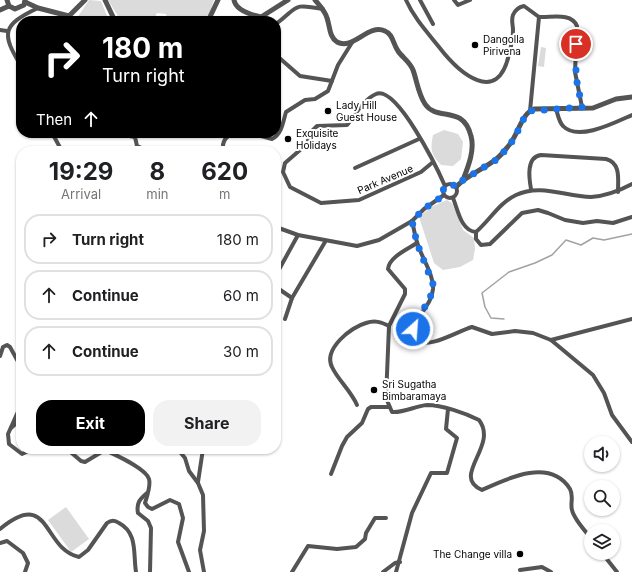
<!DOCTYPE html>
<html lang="en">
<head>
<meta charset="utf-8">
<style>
  :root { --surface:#fff; --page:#f2f2f2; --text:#202124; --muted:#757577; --line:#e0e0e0; --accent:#000 }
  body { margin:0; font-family:Inter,sans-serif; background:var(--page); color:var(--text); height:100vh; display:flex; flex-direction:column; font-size:15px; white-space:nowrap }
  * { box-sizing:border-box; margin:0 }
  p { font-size:13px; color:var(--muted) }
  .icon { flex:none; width:22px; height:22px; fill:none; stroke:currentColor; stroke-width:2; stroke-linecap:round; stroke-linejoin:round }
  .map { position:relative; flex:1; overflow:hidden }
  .side { position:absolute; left:16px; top:146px; width:265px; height:308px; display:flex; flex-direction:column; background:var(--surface); border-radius:16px; box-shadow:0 1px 3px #0004 }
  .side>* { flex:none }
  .hud { position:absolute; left:16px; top:16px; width:265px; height:122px; border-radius:16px; box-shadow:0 1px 3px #0004; background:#000; color:#fff; overflow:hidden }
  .tools { position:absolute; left:584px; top:436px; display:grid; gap:8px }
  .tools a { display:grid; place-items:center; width:36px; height:36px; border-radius:50%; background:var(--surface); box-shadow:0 1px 3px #0004; font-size:20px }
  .pin { position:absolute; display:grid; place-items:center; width:34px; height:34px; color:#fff; margin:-17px; border:2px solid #fff; border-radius:50%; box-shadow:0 1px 4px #0007 }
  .me { position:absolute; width:44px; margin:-22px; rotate:26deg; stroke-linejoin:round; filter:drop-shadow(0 0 3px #0008) }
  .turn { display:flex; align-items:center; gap:14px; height:84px; padding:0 20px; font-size:18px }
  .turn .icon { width:52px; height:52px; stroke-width:2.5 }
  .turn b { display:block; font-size:28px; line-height:34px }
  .then { display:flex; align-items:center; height:38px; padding:0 20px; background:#0003; gap:8px; font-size:15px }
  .eta { display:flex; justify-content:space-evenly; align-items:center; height:68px; text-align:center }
  .eta b { font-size:24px; font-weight:700; line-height:28px }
  .button { display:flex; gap:8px; margin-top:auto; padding:8px 20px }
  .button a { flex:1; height:46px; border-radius:16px; background:var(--accent); color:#fff; font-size:16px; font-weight:700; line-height:46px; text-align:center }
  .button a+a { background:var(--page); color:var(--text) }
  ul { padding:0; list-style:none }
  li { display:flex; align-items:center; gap:12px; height:50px; margin:0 8px 6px; padding:0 12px; border:2px solid var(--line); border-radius:16px }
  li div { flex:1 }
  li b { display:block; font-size:15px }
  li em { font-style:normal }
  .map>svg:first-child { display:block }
  .green { fill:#dbdbdb }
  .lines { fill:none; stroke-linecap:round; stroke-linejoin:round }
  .stream { stroke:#a2a2a2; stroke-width:1.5 }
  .minor { stroke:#545454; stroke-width:4 }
  .tertiary { stroke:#545454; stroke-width:5 }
  .route { stroke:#1a73e8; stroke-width:7; stroke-dasharray:0 12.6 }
  .poi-dot { fill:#000; stroke:#fff; stroke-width:1.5 }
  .labels { text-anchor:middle; stroke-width:4; stroke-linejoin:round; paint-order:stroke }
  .poi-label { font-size:10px; fill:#000; stroke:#fff; text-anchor:start }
  .street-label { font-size:10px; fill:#000; stroke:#fff }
</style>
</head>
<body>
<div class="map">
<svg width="632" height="572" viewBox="0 0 632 572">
  <rect width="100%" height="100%" fill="#fff"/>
  <g class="green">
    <polygon points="89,0 101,1 109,21 75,21"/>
    <polygon points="108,0 214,0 209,14 202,21 168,21 166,14 157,13 153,21 121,21"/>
    <polygon points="541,47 546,48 544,67 538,66"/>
    <path d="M444,130L458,134L463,142L461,159L453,166L441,165C431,154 430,150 433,135Z"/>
    <polygon points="447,200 452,203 463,230 474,238 475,249 473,260 460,267 443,270 434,263 419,217 431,207"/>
    <polygon points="66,507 89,539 71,552 48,520"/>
  </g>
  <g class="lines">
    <polyline class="stream" points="504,319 491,318 485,307 482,293 509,272 535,263 552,255 566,240 581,245 593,238 604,240 632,234"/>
    <g class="minor">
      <path d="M406,0C414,18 427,32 439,47C459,73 498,107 509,54C511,47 513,38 513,30C513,25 511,20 513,15C515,10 519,7 524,6L539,17"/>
      <polyline points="420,0 433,24"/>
      <polyline points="454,0 458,5 470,0"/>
      <path d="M539,17C551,18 571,12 577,26L575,72L582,107"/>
      <path d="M276,24C299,7 291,3 323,9"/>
      <polyline points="0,30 7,31"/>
      <polyline points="276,55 300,76 332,81"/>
      <path d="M21,66C1,33 2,25 38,8"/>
      <path d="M556,109C558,115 559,122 563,126C578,142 616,122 632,115"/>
      <polyline points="530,111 539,17"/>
      <polyline points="52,133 62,151"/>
      <polyline points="112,133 135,137"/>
      <polyline points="137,133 135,137 137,146 149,151"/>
      <path d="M249,133L272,139C282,134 283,122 286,112L305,100L315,99L328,91L338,65L353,41"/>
      <path d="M223,151C222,143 225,136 234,133"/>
      <path d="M433,162L421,172L359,200L321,203L290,187L283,172L285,163L307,144L310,133L317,126L347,125C355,115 364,99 376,94C397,85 438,170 445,186"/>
      <polyline points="355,168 419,139"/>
      <circle cx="450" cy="191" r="7"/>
      <path d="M531,189C529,178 526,157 541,155L606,159C621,163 618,179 618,192"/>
      <path d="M453,198C458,210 461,231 476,232C490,220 499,203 516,195C541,183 566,197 591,197C607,196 619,191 632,184"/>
      <path d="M412,221C414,229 415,237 418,245C422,258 434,275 433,289C431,310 411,315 414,340C429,350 457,331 472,327L492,334L515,331L533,333L551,340L593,375L604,393L612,415L632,442"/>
      <polyline points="276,227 298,235 357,246 379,240 412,221 424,209 444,195"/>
      <polyline points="476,232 476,239 481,245 490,244 522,213 538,210 548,213 565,220 583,223 597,221 613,223 632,217"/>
      <path d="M417,243C408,249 389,257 388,269L405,289V294L389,326L386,398L392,412C404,413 415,406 427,405C442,405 465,413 479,420C499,446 450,476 482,490C506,479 550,457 570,489C574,496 570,503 572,510C574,519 585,531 591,538"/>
      <polyline points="276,275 298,235"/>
      <polyline points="276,287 292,298"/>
      <polyline points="19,313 21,318"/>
      <polyline points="285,319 292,298 325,242"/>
      <polyline points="551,340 632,319"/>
      <polyline points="0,356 3,347 7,345 10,347 21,367"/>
      <polyline points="21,405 8,434 9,444 22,454 33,449"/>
      <path d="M357,405C351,391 338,380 332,367C323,349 351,327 366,323C375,320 381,322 389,326"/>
      <polyline points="11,428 21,419"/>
      <path d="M67,449L81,461L85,462L105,450C115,455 146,468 149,479C151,486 147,496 145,503L148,507L152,509L170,500L179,504L183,518L178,542L189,572"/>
      <polyline points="172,449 180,452 185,458 189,471 198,483 203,495 204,531 200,550 204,572"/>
      <polyline points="331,474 342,446 347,437 362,423 368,409 371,407 389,407"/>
      <polyline points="198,482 203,449"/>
      <path d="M147,493C140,499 136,503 138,513L148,521L151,528L150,572"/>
      <path d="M0,529C51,487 42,549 79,557L88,550L107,523C111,520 115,520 119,523C138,533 133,554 136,572"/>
      <polyline points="0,543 7,541 23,553 28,563 25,572"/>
      <polyline points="602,553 617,572"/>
      <polyline points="520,570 542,567 551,572"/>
      <polyline points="292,572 308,546 337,549 356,547 365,539 366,533 375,518 386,518"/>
      <polyline points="383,572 395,563 400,562"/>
      <polyline points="396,572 412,513 431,473 447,473 457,438 446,429 448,409"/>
    </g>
    <g class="tertiary">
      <polyline points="7,0 9,6 15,9 24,5 25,0"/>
      <polyline points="105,0 115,21"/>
      <path d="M234,0C236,11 252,15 261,17L288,0"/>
      <path d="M315,0C320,6 325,11 327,18C330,26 329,37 337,42C353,51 368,23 385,31C393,34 393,44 398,51C402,57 410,62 413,70C417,81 418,93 425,104C437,122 463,104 471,136C475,150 468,167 463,180"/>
      <polyline points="25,2 38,8 69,16 85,0"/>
      <polyline points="0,10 9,6"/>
      <polyline points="208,21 218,0"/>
      <path d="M456,187C467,175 482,170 495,160C501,156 505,150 510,144C518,134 522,113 534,109L593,108L616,99L632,97"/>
    </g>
  </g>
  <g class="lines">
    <polyline class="route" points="413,329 416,320 430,299 433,284 417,243 412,221 424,209 444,195 443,190 446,186 452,184 456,187 463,180 496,160 502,154 514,139 525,116 530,111 582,107 576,77 576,44"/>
  </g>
  <g class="poi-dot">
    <circle cx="475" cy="45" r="4"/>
    <circle cx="328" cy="111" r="4"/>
    <circle cx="288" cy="139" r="4"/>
    <circle cx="374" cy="390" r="4"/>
    <circle cx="520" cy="554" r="4"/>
  </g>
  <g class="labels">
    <g class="poi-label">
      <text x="483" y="43">Dangolla<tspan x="483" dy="12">Pirivena</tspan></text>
      <text x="336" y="109">Lady Hill<tspan x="336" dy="12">Guest House</tspan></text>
      <text x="296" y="137">Exquisite<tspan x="296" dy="12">Holidays</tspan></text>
      <text x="382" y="388">Sri Sugatha<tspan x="382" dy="12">Bimbaramaya</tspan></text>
      <text x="512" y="558" text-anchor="end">The Change villa</text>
    </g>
    <g class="street-label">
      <text transform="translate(385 179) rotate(-23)" y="4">Park Avenue</text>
    </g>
  </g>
</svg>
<div class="tools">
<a><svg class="icon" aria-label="sound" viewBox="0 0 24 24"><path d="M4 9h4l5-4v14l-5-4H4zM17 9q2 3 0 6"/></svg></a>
<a><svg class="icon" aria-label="search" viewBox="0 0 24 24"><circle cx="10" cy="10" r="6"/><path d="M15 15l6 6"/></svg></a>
<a><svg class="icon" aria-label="layers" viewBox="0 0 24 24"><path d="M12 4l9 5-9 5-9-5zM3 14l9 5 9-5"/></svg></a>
</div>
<div class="pin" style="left:576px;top:44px;background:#d93025"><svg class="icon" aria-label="arrive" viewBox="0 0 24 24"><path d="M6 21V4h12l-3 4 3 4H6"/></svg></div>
<svg class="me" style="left:413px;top:329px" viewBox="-20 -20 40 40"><circle r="17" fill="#1a73e8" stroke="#fff" stroke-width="3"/><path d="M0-11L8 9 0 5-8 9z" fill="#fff"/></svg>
<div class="hud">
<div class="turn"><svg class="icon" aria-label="right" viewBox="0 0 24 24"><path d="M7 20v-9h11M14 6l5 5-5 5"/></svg><div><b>180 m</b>Turn right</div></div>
<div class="then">Then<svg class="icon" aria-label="ahead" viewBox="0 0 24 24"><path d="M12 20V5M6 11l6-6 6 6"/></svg></div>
</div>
<section class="side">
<div class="eta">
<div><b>19:29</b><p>Arrival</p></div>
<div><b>8</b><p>min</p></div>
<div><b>620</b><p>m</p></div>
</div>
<ul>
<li><svg class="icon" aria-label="right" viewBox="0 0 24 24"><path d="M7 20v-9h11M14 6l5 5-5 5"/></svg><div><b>Turn right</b></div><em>180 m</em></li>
<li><svg class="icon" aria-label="ahead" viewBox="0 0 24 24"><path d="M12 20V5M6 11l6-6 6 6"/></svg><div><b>Continue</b></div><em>60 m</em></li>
<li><svg class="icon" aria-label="ahead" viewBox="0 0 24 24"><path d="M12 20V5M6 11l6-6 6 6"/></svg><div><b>Continue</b></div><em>30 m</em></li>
</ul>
<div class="button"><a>Exit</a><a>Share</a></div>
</section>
</div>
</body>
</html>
